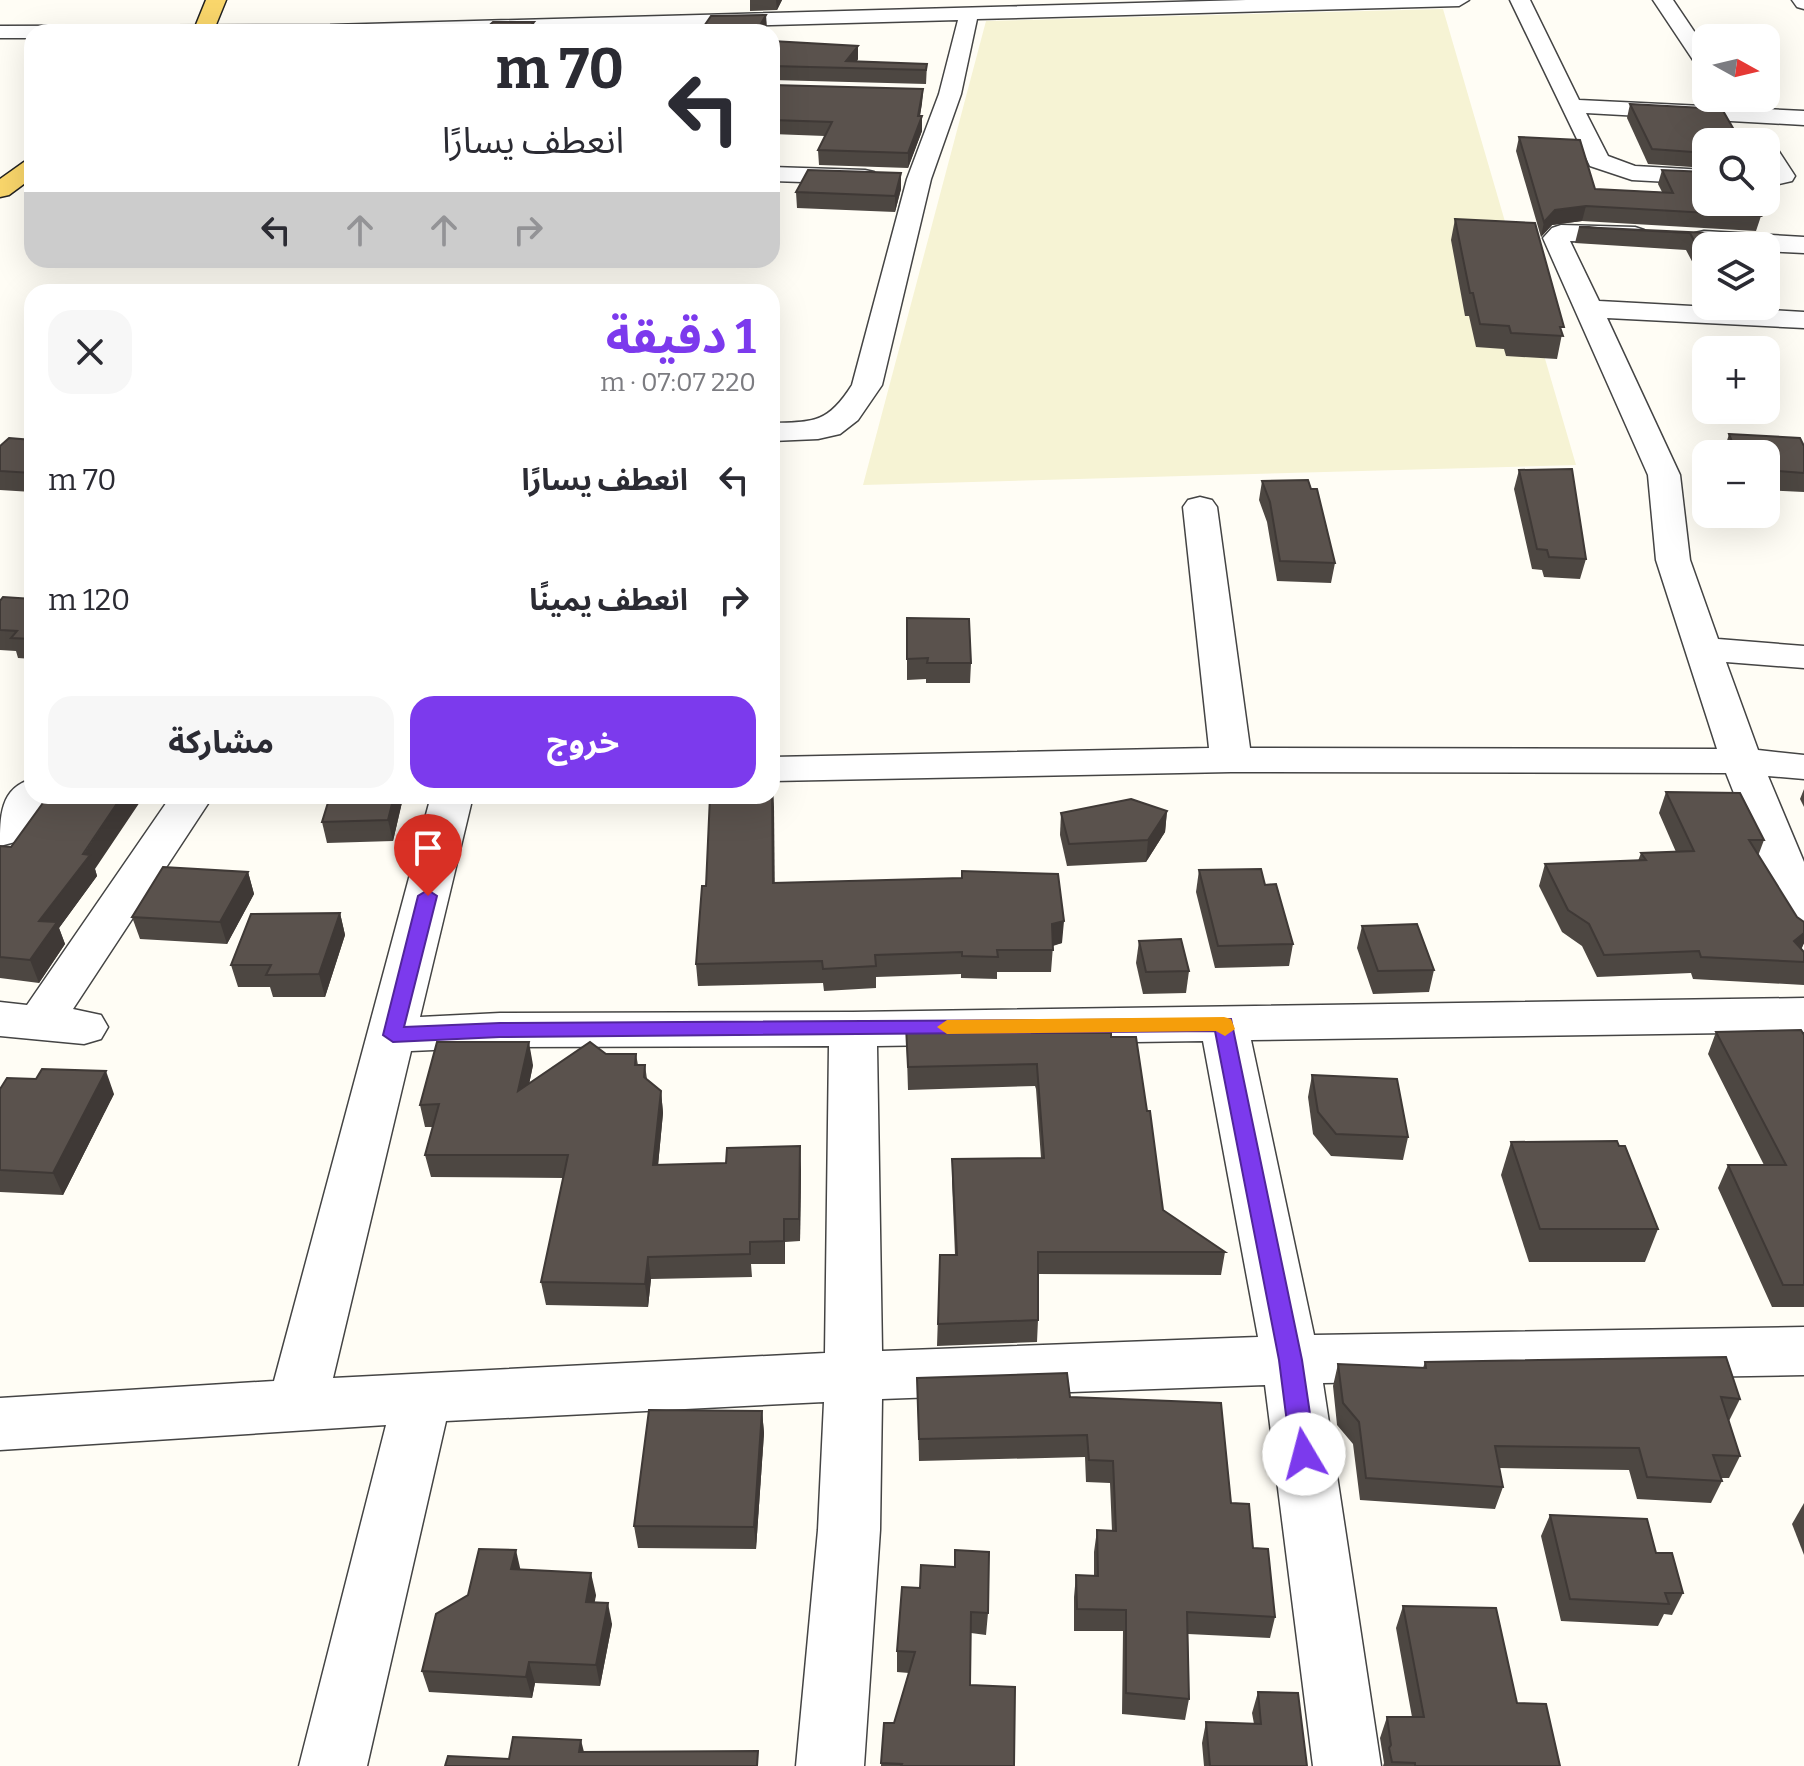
<!DOCTYPE html>
<html lang="ar">
<head>
<meta charset="utf-8">
<style>
  :root { --surface:#fff; --page:#f7f7f7; --text:#2b2b33; --muted:#7c7c81; --accent:#7c3aed }
  body { margin:0; font-family:Bitter,"Noto Sans Arabic",serif; background:var(--page); color:var(--text); direction:rtl; height:100vh; display:flex; flex-direction:column; font-size:30px; white-space:nowrap }
  * { box-sizing:border-box; margin:0 }
  p { font-size:26px; color:var(--muted) }
  .icon { flex:none; width:44px; height:44px; fill:none; stroke:currentColor; stroke-width:2; stroke-linecap:round; stroke-linejoin:round }
  .map { position:relative; flex:1; overflow:hidden; direction:ltr }
  .details { position:absolute; left:24px; top:284px; width:756px; height:520px; display:flex; flex-direction:column; background:var(--surface); border-radius:24px; box-shadow:0 8px 32px #0002; direction:rtl }
  .details>* { flex:none }
  .hud { position:absolute; left:24px; top:24px; width:756px; height:244px; border-radius:24px; box-shadow:0 8px 32px #0002; direction:rtl; background:#fff; color:var(--text); overflow:hidden }
  .needle { width:52px; rotate:98deg }
  .tools { position:absolute; left:1692px; top:24px; display:grid; gap:16px }
  .tools a { display:grid; place-items:center; width:88px; height:88px; border-radius:16px; background:var(--surface); box-shadow:0 8px 32px #0002; font-size:40px }
  .pin { position:absolute; display:grid; place-items:center; width:68px; height:68px; color:#fff; margin:-82px -34px; border-radius:50% 50% 50% 0; rotate:-45deg; box-shadow:0 0 8px #0007 }
  .pin .icon { rotate:45deg }
  .me { position:absolute; width:88px; margin:-44px; rotate:352deg; stroke-linejoin:round; filter:drop-shadow(0 0 6px #0008) }
  .turn { display:flex; align-items:center; gap:28px; height:168px; padding:0 24px; font-size:36px }
  .turn .icon { width:104px; height:104px; stroke-width:2.5 }
  .turn b { display:block; font-size:56px; line-height:68px }
  .lanes { display:flex; align-items:center; height:76px; padding:0 24px; background:#0003; justify-content:center; gap:40px; direction:ltr }
  .lanes .off { opacity:.35 }
  .round { display:grid; place-items:center; flex:none; width:84px; height:84px; border-radius:24px; background:var(--page) }
  .head { display:flex; align-items:center; justify-content:space-between; height:136px; padding:0 24px }
  h1 { font-size:48px; font-weight:700; line-height:60px; color:var(--accent) }
  .primary-button { display:flex; gap:16px; margin-top:auto; padding:16px 24px }
  .primary-button a { flex:1; height:92px; border-radius:24px; background:var(--accent); color:#fff; font-size:32px; font-weight:700; line-height:92px; text-align:center }
  .primary-button a+a { background:var(--page); color:var(--text) }
  ul { padding:0; list-style:none }
  li { display:flex; align-items:center; gap:24px; height:120px; padding:0 24px }
  li div { flex:1 }
  li b { display:block; font-size:30px }
  li em { font-style:normal }
  .map>svg:first-child { display:block }
  .farmland { fill:#f6f3d4 }
  .lines { fill:none; stroke-linecap:round; stroke-linejoin:round }
  .minor-casing { stroke:#444; stroke-width:3 }
  .major-casing { stroke:#222; stroke-width:3 }
  .minor { fill:#fff; fill-rule:evenodd }
  .major { fill:#f9d66b; fill-rule:evenodd }
  .wall { fill:#4d4742 }
  .shaded-wall { fill:#3f3936 }
  .building { fill:#5a524d; stroke:#3f3936; stroke-width:2 }
  .route { fill:#7c3aed; stroke:#51269a; stroke-width:2 }
  .slow { fill:#f59e0b }
</style>
</head>
<body>
<div class="map">
<svg width="1804" height="1766" viewBox="0 0 1804 1766">
  <rect width="100%" height="100%" fill="#fffdf5"/>
  <polygon class="farmland" points="1443,9 1576,465 863,485 986,21"/>
  <g class="lines">
    <g class="minor-casing">
      <g id="minor">
        <path d="M1246,0H1469L1459,6L977,19L961,94L931,179L882,385L858,420L840,434L818,439L772,441V423C814,422 828,423 852,385L907,179L939,94L958,20L512,32H32V38H0V26L330,25Z"/>
        <polygon points="1510,0 1530,0 1579,100 1804,111 1804,125 1586,113 1608,156 1635,166 1706,170 1706,184 1632,180 1590,166"/>
        <polygon points="1653,0 1673,0 1706,49 1706,71 1699,69"/>
        <polygon points="1792,0 1804,0 1804,9 1797,7"/>
        <polygon points="1766,142 1774,144 1795,176 1792,181 1766,187 1768,172"/>
        <polygon points="772,167 865,170 874,172 877,177 874,182 865,184 772,181"/>
        <polygon points="1561,225 1635,227 1644,230 1648,235 1644,240 1635,243 1570,241 1599,301 1804,312 1804,328 1607,318 1680,475 1690,560 1718,639 1804,646 1804,668 1726,662 1758,750 1804,755 1804,779 1768,776 1804,862 1804,930 1788,925 1782,915 1726,773 1231,772 772,781 772,757 1209,748 1183,507 1188,500 1200,497 1212,500 1217,507 1250,748 1717,749 1656,560 1648,475 1543,238 1552,228"/>
        <polygon points="1704,231 1804,237 1804,253 1766,251 1766,246 1695,245 1691,239 1695,233"/>
        <path d="M32,779V796H50L15,842L0,846C0,816 0,788 32,779Z"/>
        <polygon points="171,796 213,796 73,1009 101,1015 108,1027 101,1039 84,1044 0,1036 0,1002 27,1005"/>
        <path d="M431,796H473L420,1017L500,1013L853,1012L1804,998V1032L1251,1040L1314,1335L1804,1327V1375L1323,1383L1381,1766H1313L1265,1385L882,1399L880,1530L864,1766H796L818,1530L824,1402L446,1421L367,1766H299L386,1425L0,1450V1398L274,1381ZM1203,1041L1258,1337L882,1351L877,1046ZM829,1046L825,1353L333,1378L411,1051L500,1047Z"/>
      </g>
    </g>
    <g class="major-casing">
      <g id="major">
        <polygon points="206,0 226,0 213,32 193,32"/>
        <polygon points="32,160 32,178 9,195 0,197 0,179 24,162"/>
      </g>
    </g>
    <use href="#minor" class="minor"/>
    <use href="#major" class="major"/>
  </g>
  <g class="wall">
    <polygon points="750,0 782,0 777,10 750,11"/>
    <polygon points="772,41 858,46 858,59 857,61 927,64 926,84 772,80"/>
    <polygon points="772,85 923,89 922,103 920,116 922,131 908,168 819,165 818,150 825,136 772,134"/>
    <polygon points="1630,104 1706,142 1706,168 1648,164 1627,118"/>
    <polygon points="1519,137 1595,189 1662,192 1658,184 1662,170 1706,202 1764,202 1762,207 1756,207 1761,216 1756,231 1582,221 1552,225 1541,237 1516,151"/>
    <polygon points="901,189 895,212 797,208 796,192"/>
    <polygon points="1455,219 1562,334 1557,359 1506,356 1504,349 1476,347 1469,316 1465,316 1451,240"/>
    <polygon points="1579,227 1710,233 1764,242 1762,246 1706,246 1706,267 1695,267 1686,250 1575,243"/>
    <polygon points="1729,434 1804,446 1804,492 1766,490 1766,454 1723,454"/>
    <polygon points="32,440 32,492 0,490 0,446"/>
    <polygon points="1519,470 1586,559 1580,579 1544,577 1542,570 1532,569 1514,489"/>
    <polygon points="1262,481 1335,563 1331,583 1277,581 1267,522 1259,500"/>
    <polygon points="32,599 32,659 18,658 16,651 0,650 0,601"/>
    <polygon points="907,618 971,663 970,683 926,683 926,679 907,680"/>
    <polygon points="773,786 774,883 1062,943 1053,946 1051,972 997,972 997,979 961,978 961,974 876,977 876,988 824,991 823,983 698,986 696,964 706,886"/>
    <polygon points="1804,789 1804,807 1800,799"/>
    <polygon points="1666,792 1764,840 1758,856 1797,917 1804,922 1804,943 1801,949 1804,952 1804,985 1693,979 1691,973 1597,977 1582,946 1562,932 1539,886 1545,864 1638,861 1641,853 1676,852 1659,813"/>
    <polygon points="403,798 393,841 327,843 322,822"/>
    <polygon points="1167,811 1165,832 1146,862 1067,866 1060,835 1061,813"/>
    <polygon points="0,846 11,847 95,869 97,876 59,928 65,944 39,983 0,978"/>
    <polygon points="1199,870 1265,885 1293,944 1289,966 1215,968 1196,892"/>
    <polygon points="248,872 254,894 227,944 140,939 132,917"/>
    <polygon points="340,913 345,935 325,997 273,997 270,987 238,987 231,965"/>
    <polygon points="1362,926 1434,970 1429,992 1373,994 1357,948"/>
    <polygon points="1139,941 1189,971 1186,993 1143,994 1136,963"/>
    <polygon points="906,1026 1111,1037 1147,1111 1163,1210 1225,1252 1221,1275 1038,1274 1038,1320 1037,1342 937,1346 940,1255 955,1255 952,1181 952,1159 1041,1158 1036,1089 1035,1086 908,1090"/>
    <polygon points="1716,1032 1804,1035 1804,1307 1772,1307 1718,1188 1728,1165 1764,1165 1708,1054"/>
    <polygon points="606,1054 636,1054 638,1065 645,1065 647,1079 661,1091 663,1113 658,1165 801,1169 800,1241 785,1242 785,1264 751,1264 752,1277 651,1279 648,1307 546,1305 541,1282 564,1178 431,1177 425,1155 433,1127 425,1127 420,1105 533,1065 529,1084"/>
    <polygon points="1312,1075 1408,1137 1403,1160 1331,1156 1313,1134 1308,1097"/>
    <polygon points="36,1079 114,1094 63,1195 0,1192 0,1089"/>
    <polygon points="1511,1142 1658,1229 1645,1262 1529,1262 1501,1175"/>
    <polygon points="1425,1362 1740,1399 1729,1421 1740,1456 1729,1478 1721,1478 1722,1481 1711,1503 1637,1499 1629,1470 1499,1468 1503,1487 1495,1509 1360,1500 1353,1444 1337,1425 1333,1386 1338,1364 1423,1368"/>
    <polygon points="917,1378 1070,1397 1231,1503 1253,1548 1275,1617 1270,1638 1188,1634 1189,1699 1185,1720 1122,1714 1123,1631 1074,1631 1074,1597 1076,1575 1094,1576 1094,1552 1097,1530 1112,1531 1110,1483 1086,1482 1085,1457 919,1461"/>
    <polygon points="762,1411 764,1433 756,1549 638,1548 634,1526"/>
    <polygon points="1804,1503 1804,1555 1792,1524"/>
    <polygon points="1550,1515 1656,1553 1683,1593 1672,1615 1664,1614 1658,1626 1561,1621 1541,1536"/>
    <polygon points="520,1570 596,1595 594,1602 612,1624 600,1686 535,1683 532,1698 429,1692 422,1671"/>
    <polygon points="902,1587 988,1613 986,1635 971,1633 970,1685 1014,1766 881,1766 884,1723 894,1723 909,1673 897,1672 897,1651"/>
    <polygon points="1403,1606 1517,1703 1560,1766 1383,1766 1384,1763 1380,1738 1387,1717 1412,1717 1396,1628"/>
    <polygon points="1258,1692 1307,1766 1204,1766 1202,1743 1206,1722 1254,1724 1252,1713"/>
  </g>
  <g class="shaded-wall">
    <polygon points="776,0 782,0 777,10"/>
    <polygon points="766,15 767,28 764,32 756,32"/>
    <polygon points="534,22 535,32 525,32"/>
    <polygon points="858,46 858,59 852,68 846,61"/>
    <polygon points="923,89 922,103 918,127 922,116 922,131 908,168 908,153 918,116"/>
    <polygon points="901,173 901,189 895,212 895,196"/>
    <polygon points="1586,206 1582,221 1552,225 1541,237 1544,222 1555,210"/>
    <polygon points="773,786 774,807 775,905 773,883"/>
    <polygon points="122,796 144,796 95,869 97,876 59,928 65,944 39,983 30,960 39,921"/>
    <polygon points="394,796 403,796 403,798 393,841 388,820"/>
    <polygon points="1167,811 1165,832 1146,862 1148,840"/>
    <polygon points="248,872 254,894 227,944 220,922"/>
    <polygon points="340,913 345,935 325,997 319,974"/>
    <polygon points="1064,921 1062,943 1050,946 1052,924"/>
    <polygon points="1804,933 1804,943 1801,950 1794,941"/>
    <polygon points="529,1042 533,1065 523,1114 518,1091"/>
    <polygon points="106,1071 114,1094 63,1195 53,1173"/>
    <polygon points="661,1091 663,1113 656,1187 653,1165"/>
    <polygon points="800,1146 801,1169 800,1241 799,1219"/>
    <polygon points="784,1219 785,1242 785,1264 784,1241"/>
    <polygon points="648,1257 651,1279 648,1307 645,1284"/>
    <polygon points="762,1411 764,1433 756,1549 754,1527"/>
    <polygon points="516,1550 521,1572 511,1569"/>
    <polygon points="591,1573 596,1595 591,1623 586,1602"/>
    <polygon points="608,1603 612,1624 600,1686 596,1665"/>
    <polygon points="529,1662 535,1683 532,1698 526,1677"/>
    <polygon points="581,1740 586,1760 579,1752"/>
  </g>
  <g class="building">
    <polygon points="766,15 756,32 700,32 711,16"/>
    <polygon points="493,22 534,22 525,32 482,32"/>
    <polygon points="772,41 858,46 846,61 927,64 926,70 772,66"/>
    <polygon points="772,85 923,89 918,116 922,116 908,153 818,150 832,122 772,120"/>
    <polygon points="1630,104 1722,109 1741,142 1706,142 1706,153 1652,149"/>
    <polygon points="1519,137 1580,140 1595,189 1673,193 1662,170 1706,172 1706,202 1753,202 1761,216 1586,206 1555,210 1544,222"/>
    <polygon points="808,170 901,173 895,196 796,192"/>
    <polygon points="1455,219 1535,223 1564,327 1560,327 1563,336 1511,333 1509,326 1480,324 1473,293 1470,293"/>
    <polygon points="1579,227 1710,233 1758,233 1764,242 1756,246 1706,246 1706,250 1699,250 1690,233"/>
    <polygon points="1729,434 1800,438 1804,446 1804,473 1766,470 1766,454 1737,454"/>
    <polygon points="9,438 32,440 32,473 0,471 0,446"/>
    <polygon points="1572,469 1586,559 1549,557 1547,550 1537,549 1519,470"/>
    <polygon points="1308,480 1311,489 1317,489 1335,563 1280,561 1270,502 1262,481"/>
    <polygon points="3,597 32,599 32,639 11,638 17,631 0,630 0,601"/>
    <polygon points="907,618 969,619 971,663 927,663 928,658 907,659"/>
    <polygon points="772,786 773,883 962,878 962,871 1058,874 1064,921 1052,924 1053,950 997,950 998,957 962,956 962,952 875,955 876,966 823,969 822,961 696,964 702,886 706,886 710,796 772,796"/>
    <polygon points="1666,792 1740,793 1764,840 1749,840 1797,917 1804,922 1804,933 1794,941 1804,952 1804,962 1701,957 1699,951 1604,955 1589,924 1568,910 1545,864 1646,860 1641,853 1694,851"/>
    <polygon points="48,796 122,796 83,854 90,855 39,921 57,922 30,960 0,957 0,846 11,847"/>
    <polygon points="330,796 394,796 388,820 322,822"/>
    <polygon points="1131,799 1167,811 1148,840 1069,844 1061,813"/>
    <polygon points="163,867 248,872 220,922 132,917"/>
    <polygon points="1261,869 1265,885 1276,884 1293,944 1218,946 1199,870"/>
    <polygon points="340,913 319,974 266,975 271,965 231,965 251,914"/>
    <polygon points="1417,924 1434,970 1378,971 1362,926"/>
    <polygon points="1181,939 1189,971 1146,972 1139,941"/>
    <polygon points="1032,1024 1032,1033 1111,1033 1111,1037 1136,1037 1147,1111 1150,1111 1163,1210 1225,1252 1038,1252 1038,1320 938,1324 940,1255 957,1255 952,1159 1044,1158 1037,1066 1037,1064 908,1067 906,1026"/>
    <polygon points="1801,1030 1804,1035 1804,1285 1783,1285 1728,1165 1786,1165 1716,1032"/>
    <polygon points="437,1042 529,1042 518,1091 590,1042 606,1054 636,1054 635,1065 645,1065 644,1077 661,1091 653,1165 726,1163 727,1148 800,1146 799,1219 784,1219 784,1241 750,1242 750,1254 648,1257 645,1284 541,1282 568,1155 425,1155 439,1104 420,1105"/>
    <polygon points="42,1069 106,1071 53,1173 0,1170 0,1089 7,1078 36,1079"/>
    <polygon points="1312,1075 1397,1079 1408,1137 1336,1134 1318,1112"/>
    <polygon points="1617,1141 1619,1146 1625,1146 1658,1229 1540,1229 1511,1142"/>
    <polygon points="1726,1357 1740,1399 1721,1397 1740,1456 1713,1455 1722,1481 1647,1477 1639,1448 1495,1446 1503,1487 1366,1478 1359,1422 1343,1403 1338,1364 1426,1368 1425,1362"/>
    <polygon points="1067,1373 1070,1397 1221,1403 1231,1503 1249,1504 1253,1548 1268,1549 1275,1617 1187,1612 1189,1699 1126,1693 1126,1610 1077,1609 1076,1575 1098,1576 1097,1530 1116,1531 1113,1461 1089,1460 1087,1435 919,1439 917,1378"/>
    <polygon points="649,1410 762,1411 754,1527 634,1526"/>
    <polygon points="1550,1515 1647,1519 1656,1553 1672,1553 1683,1593 1665,1593 1669,1604 1570,1599"/>
    <polygon points="479,1549 516,1550 511,1569 591,1573 586,1602 608,1603 596,1665 529,1662 526,1677 422,1671 436,1614 468,1595"/>
    <polygon points="955,1550 989,1552 988,1613 971,1612 970,1685 1015,1687 1014,1766 901,1766 902,1764 881,1763 884,1723 894,1723 915,1652 897,1651 902,1587 920,1588 921,1565 955,1567"/>
    <polygon points="1403,1606 1496,1608 1517,1703 1546,1704 1560,1766 1415,1766 1415,1763 1392,1762 1389,1748 1391,1745 1387,1717 1424,1717"/>
    <polygon points="1258,1692 1298,1693 1307,1766 1210,1766 1206,1722 1261,1724"/>
    <polygon points="513,1737 581,1740 579,1752 758,1751 757,1766 445,1766 448,1756 509,1759"/>
  </g>
  <polygon class="route" points="428,890 437,896 404,1027 500,1023 1231,1019 1302,1360 1316,1454 1312,1461 1304,1464 1295,1461 1291,1454 1279,1360 1215,1031 500,1037 393,1042 383,1035 418,896"/>
  <polygon class="slow" points="1224,1017 1231,1019 1235,1029 1225,1036 1216,1031 947,1034 937,1027 947,1020"/>
</svg>
<div class="tools">
<a><svg class="needle" viewBox="-14 -14 28 28"><path d="M0-13l5 13h-10z" fill="#e53935"/><path d="M0 13l5-13h-10z" fill="#7c7c81"/></svg></a>
<a><svg class="icon" aria-label="search" viewBox="0 0 24 24"><circle cx="10" cy="10" r="6"/><path d="M15 15l6 6"/></svg></a>
<a><svg class="icon" aria-label="layers" viewBox="0 0 24 24"><path d="M12 4l9 5-9 5-9-5zM3 14l9 5 9-5"/></svg></a>
<a>+</a>
<a>−</a>
</div>
<div class="pin" style="left:428px;top:896px;background:#d93025"><svg class="icon" aria-label="arrive" viewBox="0 0 24 24"><path d="M6 21V4h12l-3 4 3 4H6"/></svg></div>
<svg class="me" style="left:1304px;top:1454px" viewBox="-20 -20 40 40"><circle r="19" fill="#fff"/><path d="M0-13L10 11 0 6-10 11z" fill="#7c3aed"/></svg>
<div class="hud">
<div class="turn"><svg class="icon" aria-label="left" viewBox="0 0 24 24"><path d="M17 20v-9H6M10 6l-5 5 5 5"/></svg><div><b>70 m</b>انعطف يسارًا</div></div>
<div class="lanes"><svg class="icon" aria-label="left" viewBox="0 0 24 24"><path d="M17 20v-9H6M10 6l-5 5 5 5"/></svg><svg class="icon off" aria-label="ahead" viewBox="0 0 24 24"><path d="M12 20V5M6 11l6-6 6 6"/></svg><svg class="icon off" aria-label="ahead" viewBox="0 0 24 24"><path d="M12 20V5M6 11l6-6 6 6"/></svg><svg class="icon off" aria-label="right" viewBox="0 0 24 24"><path d="M7 20v-9h11M14 6l5 5-5 5"/></svg></div>
</div>
<section class="details">
<div class="head"><div><h1>1 دقيقة</h1><p>220 m · 07:07</p></div><a class="round"><svg class="icon" aria-label="close" viewBox="0 0 24 24"><path d="M6 6l12 12M18 6L6 18"/></svg></a></div>
<ul>
<li><svg class="icon" aria-label="left" viewBox="0 0 24 24"><path d="M17 20v-9H6M10 6l-5 5 5 5"/></svg><div><b>انعطف يسارًا</b></div><em>70 m</em></li>
<li><svg class="icon" aria-label="right" viewBox="0 0 24 24"><path d="M7 20v-9h11M14 6l5 5-5 5"/></svg><div><b>انعطف يمينًا</b></div><em>120 m</em></li>
</ul>
<div class="primary-button"><a>خروج</a><a>مشاركة</a></div>
</section>
</div>
</body>
</html>
